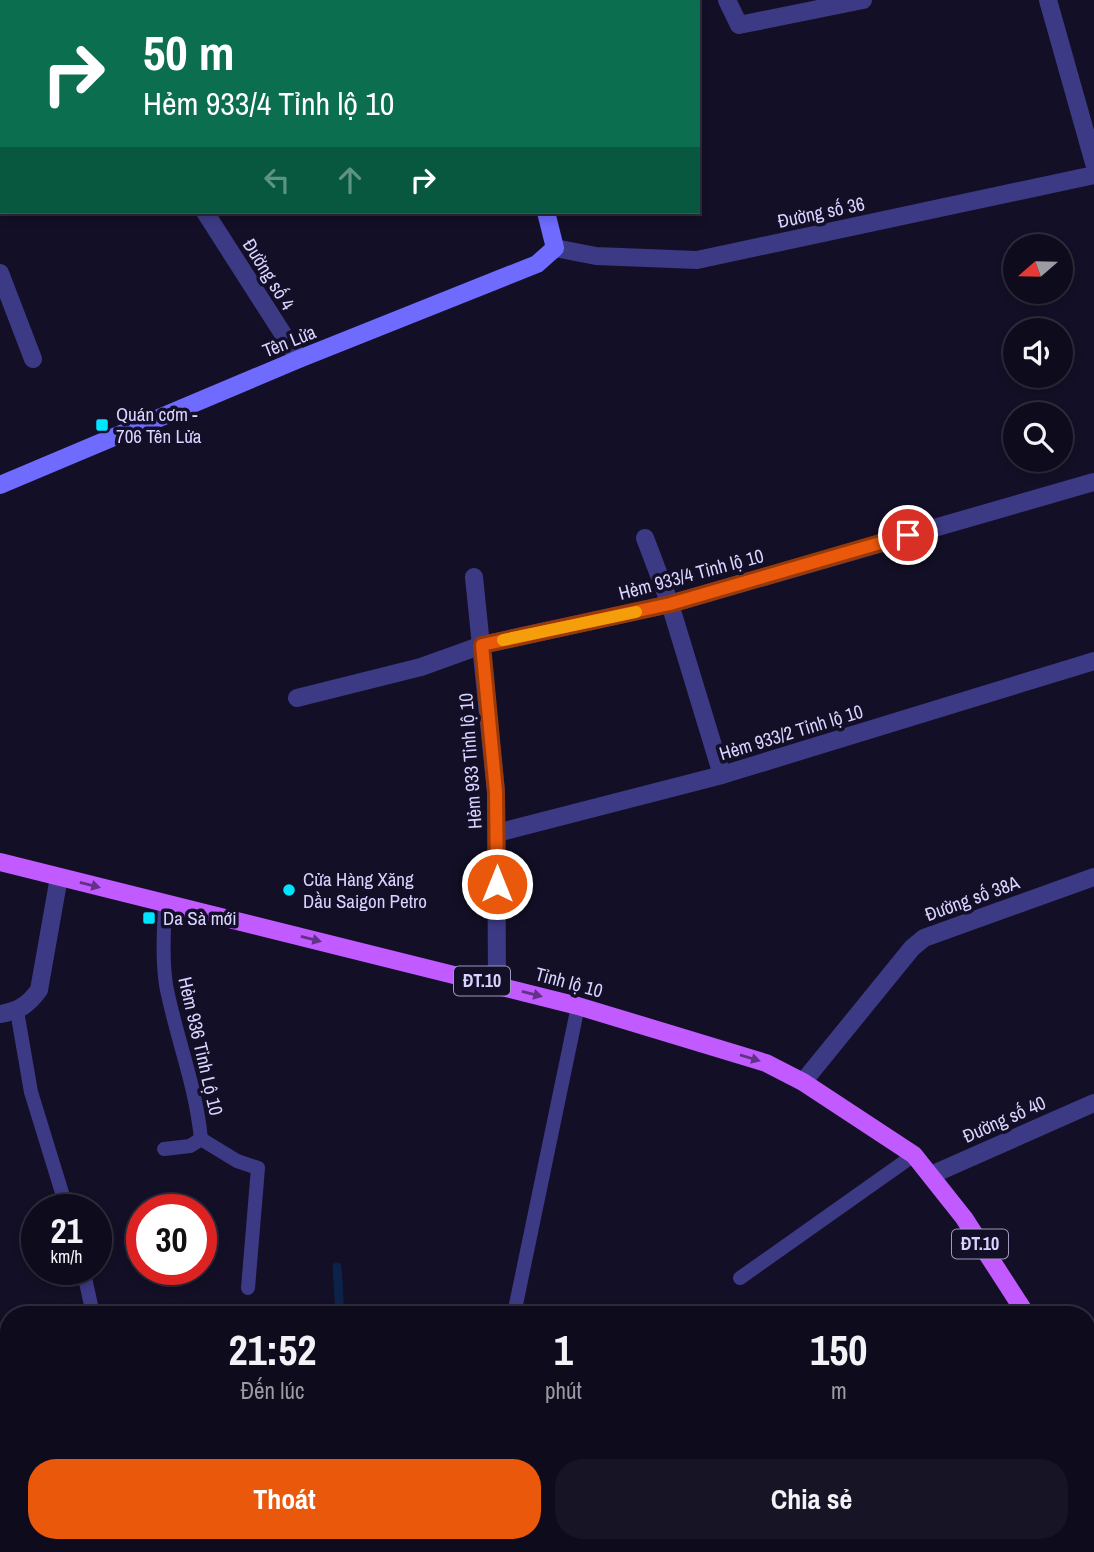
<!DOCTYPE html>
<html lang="vi">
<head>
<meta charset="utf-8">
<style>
  :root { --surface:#0e0b1c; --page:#171425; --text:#f1f3f6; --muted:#9b9ba3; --line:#2e2b3b; --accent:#ea580c }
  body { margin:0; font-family:"Archivo Narrow",sans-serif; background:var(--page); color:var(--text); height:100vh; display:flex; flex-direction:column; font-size:26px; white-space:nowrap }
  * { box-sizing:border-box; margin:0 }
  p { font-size:23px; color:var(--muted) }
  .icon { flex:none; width:38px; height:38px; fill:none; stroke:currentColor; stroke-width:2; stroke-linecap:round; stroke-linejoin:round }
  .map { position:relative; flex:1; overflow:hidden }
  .drawer { position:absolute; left:0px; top:1306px; width:1096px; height:247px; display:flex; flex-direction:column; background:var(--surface); border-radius:28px 28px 0 0; box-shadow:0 4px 10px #0003,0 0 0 2px var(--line) }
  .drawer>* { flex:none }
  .guide { position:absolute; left:0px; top:0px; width:700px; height:214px; box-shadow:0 4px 10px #0003,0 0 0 2px var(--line); background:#0b6e4f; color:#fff; overflow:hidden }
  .needle { width:46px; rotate:250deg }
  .fabs { position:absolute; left:1003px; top:234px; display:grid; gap:14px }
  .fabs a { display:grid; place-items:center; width:70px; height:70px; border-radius:50%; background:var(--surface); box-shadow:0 4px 10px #0003,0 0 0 2px var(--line); font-size:35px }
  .speed { position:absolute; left:21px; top:1194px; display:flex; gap:14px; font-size:35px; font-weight:700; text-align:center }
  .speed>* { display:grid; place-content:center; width:91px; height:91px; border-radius:50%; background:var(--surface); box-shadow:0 4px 10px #0003,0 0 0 2px var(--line); line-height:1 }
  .speed small { font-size:18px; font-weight:400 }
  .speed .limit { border:10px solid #d22; background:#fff; color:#111 }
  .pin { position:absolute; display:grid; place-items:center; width:60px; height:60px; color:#fff; margin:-30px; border:4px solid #fff; border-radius:50%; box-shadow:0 2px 7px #0007 }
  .me { position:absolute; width:77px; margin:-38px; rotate:0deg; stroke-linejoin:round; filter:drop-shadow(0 0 5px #0008) }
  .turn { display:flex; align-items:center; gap:24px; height:147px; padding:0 28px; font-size:32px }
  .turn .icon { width:91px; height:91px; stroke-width:2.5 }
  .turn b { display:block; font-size:49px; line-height:60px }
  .lanes { display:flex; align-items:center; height:66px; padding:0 28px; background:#0003; justify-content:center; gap:35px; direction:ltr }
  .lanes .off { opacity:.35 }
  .eta { display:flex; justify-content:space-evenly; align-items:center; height:119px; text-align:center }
  .eta b { font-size:42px; font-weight:700; line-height:49px }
  .button { display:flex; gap:14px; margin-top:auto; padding:14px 28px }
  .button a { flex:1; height:80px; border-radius:28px; background:var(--accent); color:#fff; font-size:28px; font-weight:700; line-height:80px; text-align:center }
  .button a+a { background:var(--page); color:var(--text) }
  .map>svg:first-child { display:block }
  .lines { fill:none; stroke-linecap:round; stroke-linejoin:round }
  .stream { stroke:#0c2248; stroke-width:9 }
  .lane { stroke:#3d3a85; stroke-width:14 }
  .street { stroke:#3d3a85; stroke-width:18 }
  .secondary { stroke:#6f6bff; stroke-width:18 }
  .primary { stroke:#c25bff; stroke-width:18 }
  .oneway { fill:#623188 }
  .route-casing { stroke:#983908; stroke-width:18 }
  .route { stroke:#ea580c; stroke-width:12 }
  .slow { stroke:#f59e0b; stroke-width:12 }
  .poi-dot { fill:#00e5ff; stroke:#130f26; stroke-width:2.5 }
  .labels { text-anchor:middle; stroke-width:7; stroke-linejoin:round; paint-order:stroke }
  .shield { fill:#130f26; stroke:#9e99be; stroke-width:2 }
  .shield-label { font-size:18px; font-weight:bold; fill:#d9d4ff }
  .street-label { font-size:19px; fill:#d9d4ff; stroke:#130f26 }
  .poi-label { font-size:19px; fill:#d9d4ff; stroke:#130f26; text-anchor:start }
</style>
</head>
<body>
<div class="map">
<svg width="1094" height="1552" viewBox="0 0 1094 1552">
  <rect width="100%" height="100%" fill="#130f26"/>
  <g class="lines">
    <g class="stream">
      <polyline points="337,1267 340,1314"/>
      <polyline points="359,1544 360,1552"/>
    </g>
    <g class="lane">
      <polyline points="46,0 47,2"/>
      <path d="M165,903C164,930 162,957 166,985C176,1037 196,1086 201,1139L237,1161L258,1168L248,1288"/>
      <polyline points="17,1011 31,1092 67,1209"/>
      <polyline points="164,1149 190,1146 201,1139"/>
      <polyline points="83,1269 93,1314"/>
      <polyline points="740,1278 914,1155"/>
      <polyline points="514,1314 578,1006"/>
      <polyline points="492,1544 493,1552"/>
      <polyline points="951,1544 953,1552"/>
    </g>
    <g class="street">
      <polyline points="727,0 739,25 863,0"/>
      <polyline points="1048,0 1094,163"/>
      <polyline points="0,92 2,92"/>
      <polyline points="205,212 299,359"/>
      <polyline points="555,248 596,256 697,260 1094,175"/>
      <polyline points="0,273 33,359"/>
      <polyline points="645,538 670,604 722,775"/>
      <polyline points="474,577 496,792 497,985"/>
      <polyline points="297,698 421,667 482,645 670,604 1094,482"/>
      <polyline points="497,833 722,775 1094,661"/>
      <path d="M0,1014C19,1011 28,1005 39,990L59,877"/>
      <polyline points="803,1082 912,948 924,938 1094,877"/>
      <polyline points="931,1175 1094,1103"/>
    </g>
    <g class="secondary">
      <polyline points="463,0 464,2"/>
      <polyline points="0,485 299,359 537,264 555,248 546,212"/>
    </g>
    <g class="primary">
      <polyline points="0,862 578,1006 766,1063 803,1082 914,1155 964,1218 1026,1314"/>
      <polyline points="1087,1418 1094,1431"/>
    </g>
  </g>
  <defs><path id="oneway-solid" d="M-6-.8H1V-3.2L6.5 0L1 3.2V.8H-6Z" transform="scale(1.75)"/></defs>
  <g class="oneway">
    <use href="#oneway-solid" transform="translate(90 885) rotate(14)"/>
    <use href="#oneway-solid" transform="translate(311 939) rotate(14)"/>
    <use href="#oneway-solid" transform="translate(532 994) rotate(14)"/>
    <use href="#oneway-solid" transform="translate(750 1058) rotate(17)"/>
  </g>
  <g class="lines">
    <g class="route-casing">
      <polyline id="route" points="497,884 496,792 482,645 670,604 908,535"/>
    </g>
    <use href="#route" class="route"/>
    <polyline class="slow" points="503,640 636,612"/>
  </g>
  <g class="poi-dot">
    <rect x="95" y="418" width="14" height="14" rx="3.5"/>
    <circle cx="289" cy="890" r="7"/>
    <rect x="142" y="911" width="14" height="14" rx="3.5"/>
  </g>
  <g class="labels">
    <g class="shield">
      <rect x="454" y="966.5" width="56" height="29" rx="5"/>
      <rect x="952" y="1229.5" width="56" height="29" rx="5"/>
    </g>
    <g class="shield-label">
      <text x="482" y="987">ĐT.10</text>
      <text x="980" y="1250">ĐT.10</text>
    </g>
    <g class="street-label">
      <text transform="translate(821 212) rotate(-12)" y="7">Đường số 36</text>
      <text transform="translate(269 274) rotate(58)" y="7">Đường số 4</text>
      <text transform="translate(289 341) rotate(-22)" y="7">Tên Lửa</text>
      <text transform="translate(691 574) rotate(-15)" y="7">Hẻm 933/4 Tỉnh lộ 10</text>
      <text transform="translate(791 732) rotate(-17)" y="7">Hẻm 933/2 Tỉnh lộ 10</text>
      <text transform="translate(470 761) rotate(-94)" y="7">Hẻm 933 Tỉnh lộ 10</text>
      <text transform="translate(972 898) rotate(-20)" y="7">Đường số 38A</text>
      <text transform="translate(569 982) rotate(15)" y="7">Tỉnh lộ 10</text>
      <text transform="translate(201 1046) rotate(77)" y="7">Hẻm 936 Tỉnh Lộ 10</text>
      <text transform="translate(1004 1119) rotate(-24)" y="7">Đường số 40</text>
    </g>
    <g class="poi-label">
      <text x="116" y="421">Quán cơm -<tspan x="116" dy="22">706 Tên Lửa</tspan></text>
      <text x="303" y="886">Cửa Hàng Xăng<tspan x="303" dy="22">Dầu Saigon Petro</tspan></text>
      <text x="163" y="925">Da Sà mới</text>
    </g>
  </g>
</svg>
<div class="fabs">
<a><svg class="needle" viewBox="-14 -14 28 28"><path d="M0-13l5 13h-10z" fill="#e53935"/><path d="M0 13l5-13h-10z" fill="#9b9ba3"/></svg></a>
<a><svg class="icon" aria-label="sound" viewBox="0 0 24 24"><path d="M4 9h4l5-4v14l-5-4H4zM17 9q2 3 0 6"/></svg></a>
<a><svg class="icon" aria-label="search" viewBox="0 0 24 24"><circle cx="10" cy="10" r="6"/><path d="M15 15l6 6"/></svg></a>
</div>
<div class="speed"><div>21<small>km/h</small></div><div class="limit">30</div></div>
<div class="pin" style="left:908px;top:535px;background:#d93025"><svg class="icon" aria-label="arrive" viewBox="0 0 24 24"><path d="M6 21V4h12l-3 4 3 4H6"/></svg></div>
<svg class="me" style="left:497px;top:884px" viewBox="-20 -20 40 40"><circle r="17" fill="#ea580c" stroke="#fff" stroke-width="3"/><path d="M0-11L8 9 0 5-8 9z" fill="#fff"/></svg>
<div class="guide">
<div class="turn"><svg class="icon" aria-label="right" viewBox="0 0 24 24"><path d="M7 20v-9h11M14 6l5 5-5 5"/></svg><div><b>50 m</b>Hẻm 933/4 Tỉnh lộ 10</div></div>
<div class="lanes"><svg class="icon off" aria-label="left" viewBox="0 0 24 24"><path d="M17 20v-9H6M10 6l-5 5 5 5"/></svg><svg class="icon off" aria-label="ahead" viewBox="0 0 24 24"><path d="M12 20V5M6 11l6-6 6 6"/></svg><svg class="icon" aria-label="right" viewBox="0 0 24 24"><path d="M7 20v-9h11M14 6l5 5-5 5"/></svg></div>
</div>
<section class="drawer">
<div class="eta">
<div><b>21:52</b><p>Đến lúc</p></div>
<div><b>1</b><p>phút</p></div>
<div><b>150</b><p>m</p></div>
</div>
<div class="button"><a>Thoát</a><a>Chia sẻ</a></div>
</section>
</div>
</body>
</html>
